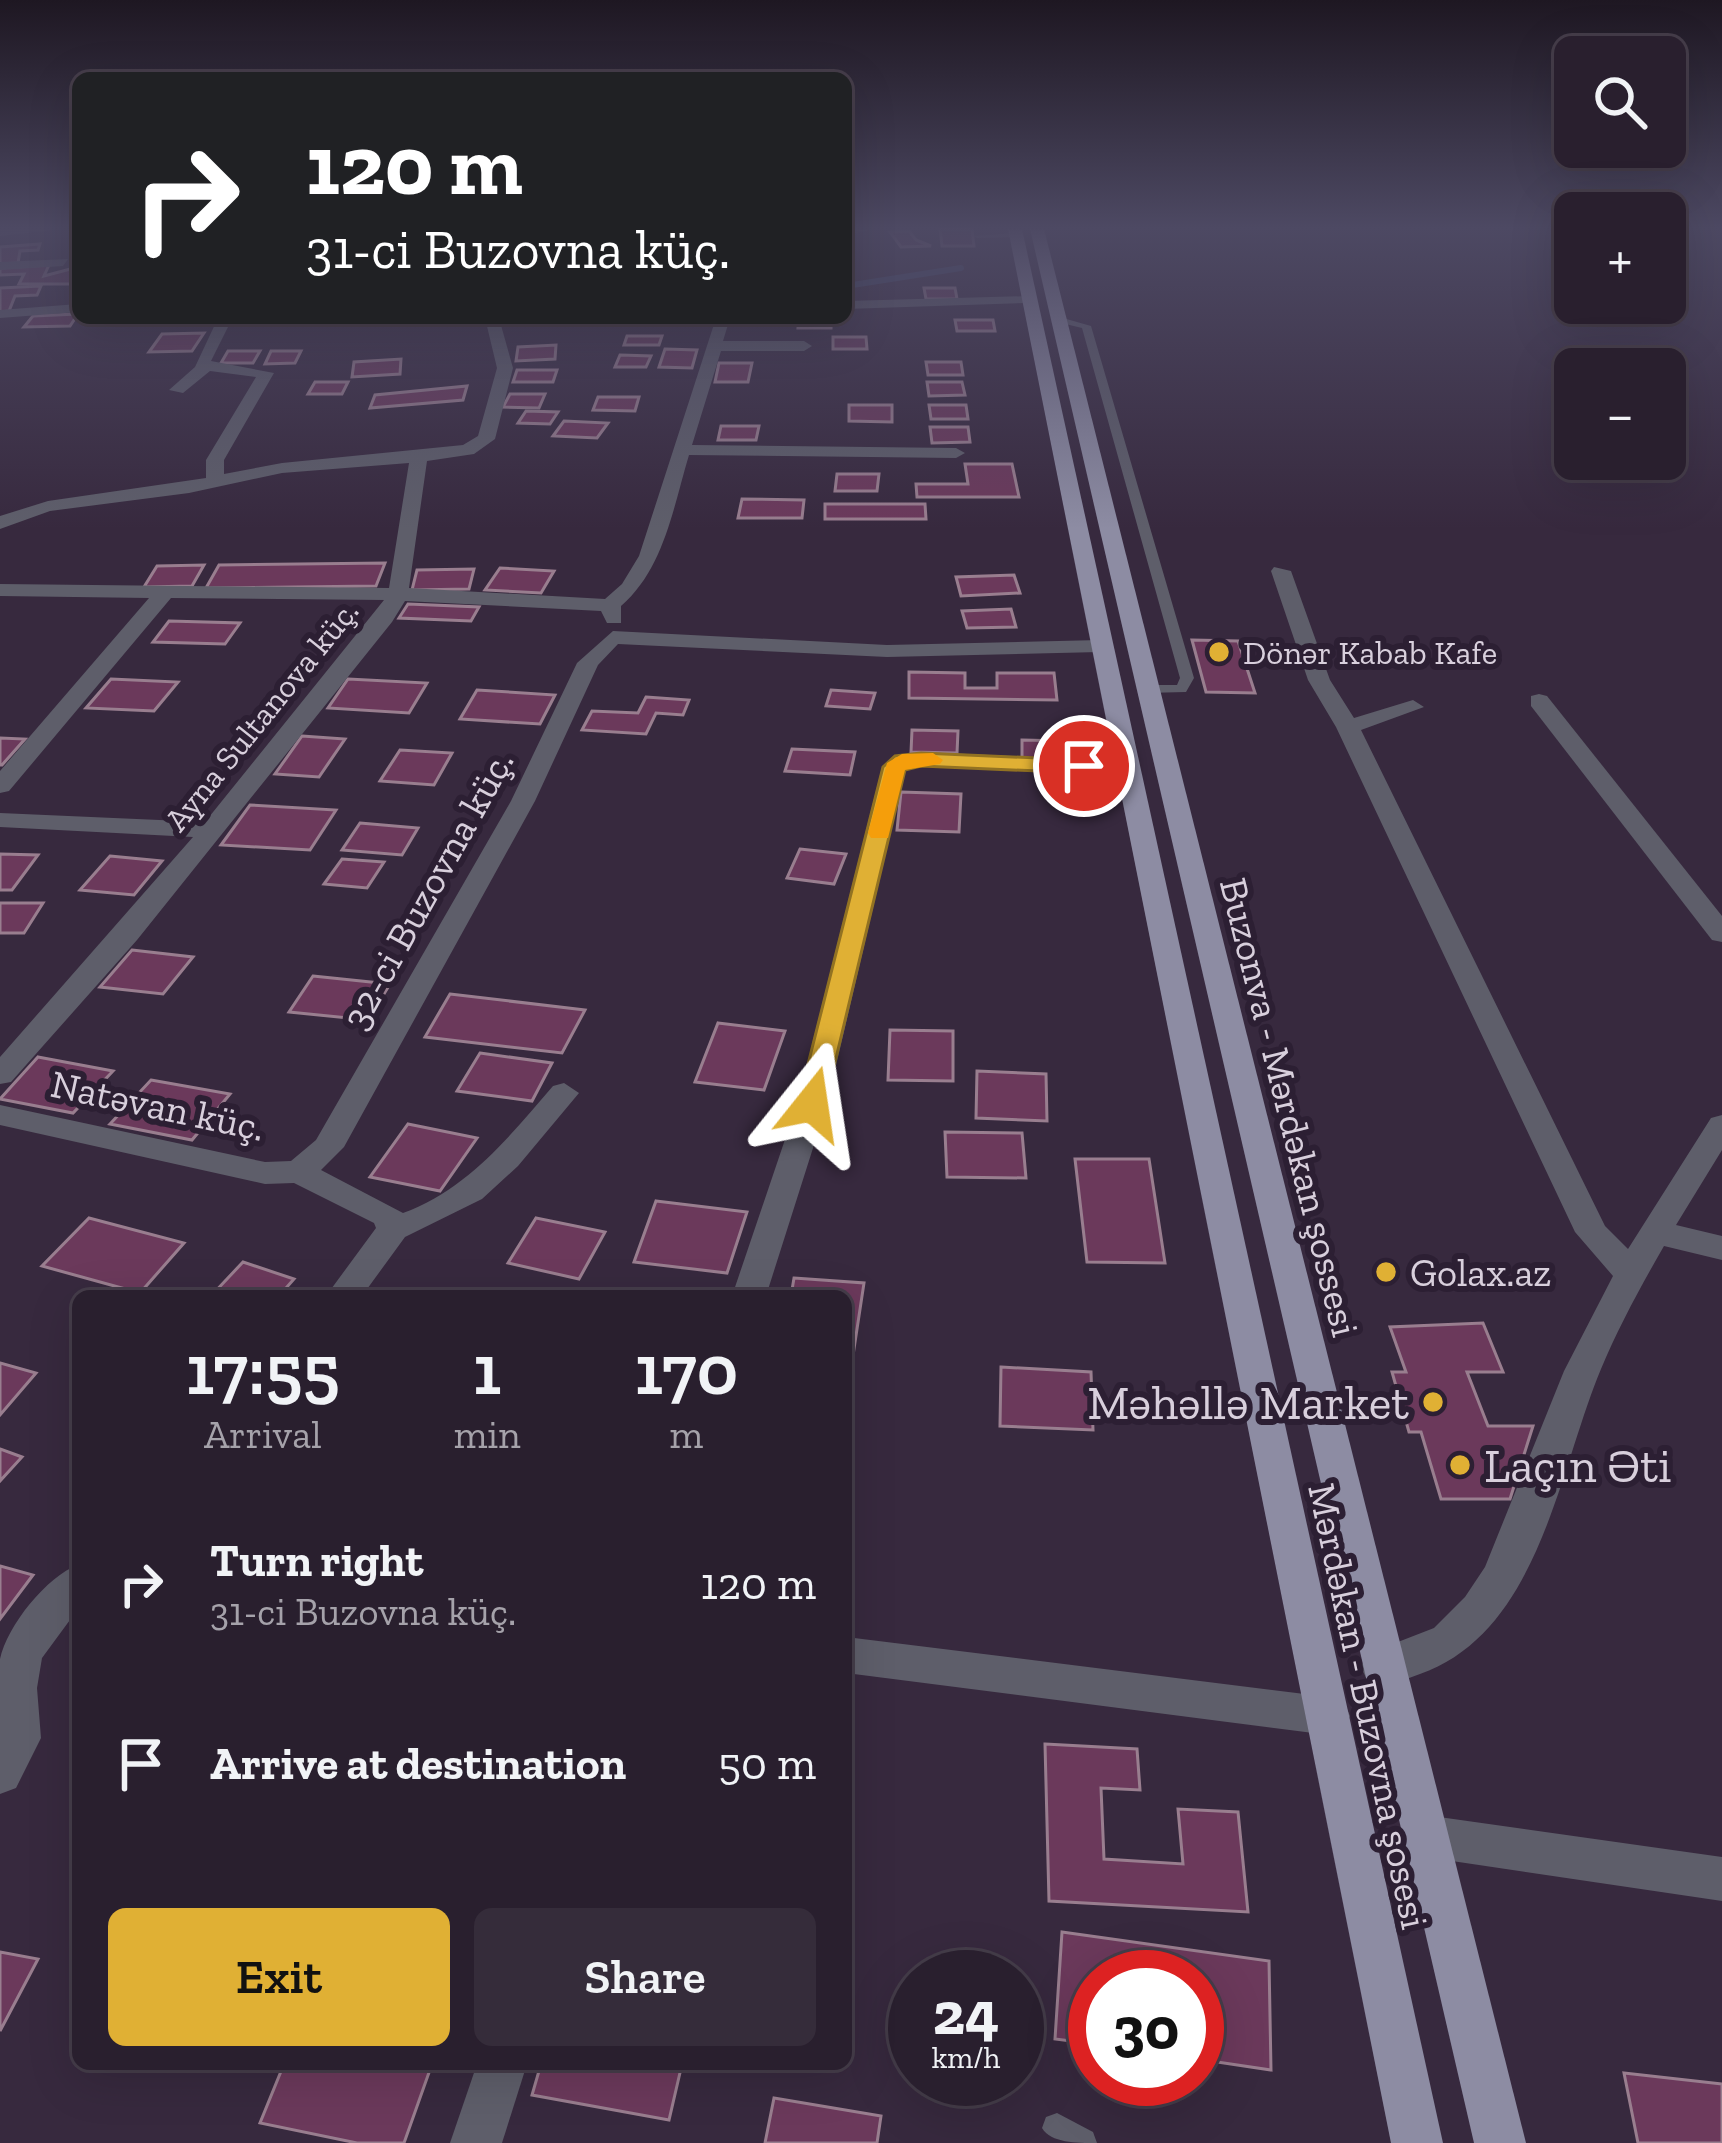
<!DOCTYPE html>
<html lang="en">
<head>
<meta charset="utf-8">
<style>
  :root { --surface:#291f2e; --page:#352c3a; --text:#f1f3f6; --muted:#a5a2aa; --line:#453d4a; --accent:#e0b034 }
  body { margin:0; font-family:"Zilla Slab",serif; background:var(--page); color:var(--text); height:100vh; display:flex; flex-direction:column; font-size:45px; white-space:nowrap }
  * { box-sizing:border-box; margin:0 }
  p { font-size:39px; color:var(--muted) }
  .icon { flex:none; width:66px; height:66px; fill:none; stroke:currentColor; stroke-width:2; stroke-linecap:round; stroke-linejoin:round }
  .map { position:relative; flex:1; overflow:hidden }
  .drawer { position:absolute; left:72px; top:1290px; width:780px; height:780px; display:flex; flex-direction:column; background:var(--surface); border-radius:18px; box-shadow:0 12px 48px #0002,0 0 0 3px var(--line) }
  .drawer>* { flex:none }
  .hud { position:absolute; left:72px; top:72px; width:780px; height:252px; border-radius:18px; box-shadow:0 12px 48px #0002,0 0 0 3px var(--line); background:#202124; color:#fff; overflow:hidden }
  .fabs { position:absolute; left:1554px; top:36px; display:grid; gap:24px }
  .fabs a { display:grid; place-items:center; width:132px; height:132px; border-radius:18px; background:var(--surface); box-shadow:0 12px 48px #0002,0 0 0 3px var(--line); font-size:60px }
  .speed { position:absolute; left:888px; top:1950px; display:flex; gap:24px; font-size:60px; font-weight:700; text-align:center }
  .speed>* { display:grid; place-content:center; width:156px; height:156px; border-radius:50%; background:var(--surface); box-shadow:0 12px 48px #0002,0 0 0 3px var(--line); line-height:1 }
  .speed small { font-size:30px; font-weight:400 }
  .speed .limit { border:18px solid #d22; background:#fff; color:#111 }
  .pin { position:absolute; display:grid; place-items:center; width:102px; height:102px; color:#fff; margin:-51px; border:6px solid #fff; border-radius:50%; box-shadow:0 3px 12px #0007 }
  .me { position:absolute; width:132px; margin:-66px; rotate:15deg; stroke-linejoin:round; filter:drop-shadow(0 0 9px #0008) }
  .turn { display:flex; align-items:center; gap:42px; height:252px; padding:0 36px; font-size:54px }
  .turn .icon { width:156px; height:156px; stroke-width:2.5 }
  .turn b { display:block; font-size:84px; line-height:102px }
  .eta { display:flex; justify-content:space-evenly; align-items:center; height:204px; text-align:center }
  .eta b { font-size:72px; font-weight:600; line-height:84px }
  .cta { display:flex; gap:24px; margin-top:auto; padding:24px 36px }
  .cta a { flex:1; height:138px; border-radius:18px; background:var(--accent); color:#111; font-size:48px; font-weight:600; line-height:138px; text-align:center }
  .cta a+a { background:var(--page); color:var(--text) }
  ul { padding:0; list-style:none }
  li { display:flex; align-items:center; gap:36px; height:180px; padding:0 36px }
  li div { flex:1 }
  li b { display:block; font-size:45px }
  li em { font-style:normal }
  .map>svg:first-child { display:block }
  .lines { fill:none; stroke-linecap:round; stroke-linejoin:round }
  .stream { stroke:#41496a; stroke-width:6 }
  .building { fill:#6b395b; stroke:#997e8f; stroke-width:3 }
  .service { fill:#5e5e6a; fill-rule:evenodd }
  .minor { fill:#5e5e6a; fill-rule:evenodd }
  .tertiary { fill:#5e5e6a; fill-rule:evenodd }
  .primary { fill:#8d8ca3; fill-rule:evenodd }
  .route { fill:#e0b034; stroke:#927222; stroke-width:3 }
  .slow { fill:#f59e0b }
  .poi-dot { fill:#e0b034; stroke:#2c1f33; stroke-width:4.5 }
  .labels { text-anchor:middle; stroke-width:12; stroke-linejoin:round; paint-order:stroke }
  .far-poi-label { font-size:33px; fill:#d8cfdc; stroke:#2c1f33; text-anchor:start }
  .far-street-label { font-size:33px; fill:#d8cfdc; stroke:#2c1f33 }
  .street-label { font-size:39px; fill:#d8cfdc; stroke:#2c1f33 }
  .poi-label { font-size:39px; fill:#d8cfdc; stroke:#2c1f33; text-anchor:start }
  .near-poi-label { font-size:48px; fill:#d8cfdc; stroke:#2c1f33; text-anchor:end }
</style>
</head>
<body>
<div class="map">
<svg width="1722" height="2143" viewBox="0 0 1722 2143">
  <rect width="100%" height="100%" fill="#37293e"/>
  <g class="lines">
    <polyline class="stream" points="846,286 961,268"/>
  </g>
  <g class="building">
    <polygon points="940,229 972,229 974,246 942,246"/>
    <polygon points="909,231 916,240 931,246 901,247 890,232"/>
    <polygon points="40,244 38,250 20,251 18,263 0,264 0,247"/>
    <polygon points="49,265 44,276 78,267 78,284 19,284 24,274 0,275 0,268"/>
    <polygon points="41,286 37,295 15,296 9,311 0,312 0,288"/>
    <polygon points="924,288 955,288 957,299 926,299"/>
    <polygon points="78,314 70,326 24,327 33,316"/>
    <polygon points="799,318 831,318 831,328 798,328"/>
    <polygon points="955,320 993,320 995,331 957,331"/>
    <polygon points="204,333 192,351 149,352 162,334"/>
    <polygon points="627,336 662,336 659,345 624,345"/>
    <polygon points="833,337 866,337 867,349 833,349"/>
    <polygon points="556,345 555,359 516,361 518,347"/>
    <polygon points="665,349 697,350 692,368 659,367"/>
    <polygon points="228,351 260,351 253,363 221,363"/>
    <polygon points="271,351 301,351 295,363 265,364"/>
    <polygon points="620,355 651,356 646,367 615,367"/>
    <polygon points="401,359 400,374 352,377 354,362"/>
    <polygon points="926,362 961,362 963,375 928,375"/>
    <polygon points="719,363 752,363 748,382 715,382"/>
    <polygon points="517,370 557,370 553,382 513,382"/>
    <polygon points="315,382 348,382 342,394 308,394"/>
    <polygon points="927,382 962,382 965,395 929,396"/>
    <polygon points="467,386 463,400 370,408 375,395"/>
    <polygon points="510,394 545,394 539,408 503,407"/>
    <polygon points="598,397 639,397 635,411 593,410"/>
    <polygon points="849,405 892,405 892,422 849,421"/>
    <polygon points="929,405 966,405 968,419 931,419"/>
    <polygon points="526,411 558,412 550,424 518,423"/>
    <polygon points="564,421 608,423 597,438 553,436"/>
    <polygon points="721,426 759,426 756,440 718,440"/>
    <polygon points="930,427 968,427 970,442 932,443"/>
    <polygon points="965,464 1012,464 1019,497 917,497 916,484 968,484"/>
    <polygon points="837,474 879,474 877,491 835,491"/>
    <polygon points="742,499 804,500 802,518 738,518"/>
    <polygon points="825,504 925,504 926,519 825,519"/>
    <polygon points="385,563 376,586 206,588 219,565"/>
    <polygon points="204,565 192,586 144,587 157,566"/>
    <polygon points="500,568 554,571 541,593 485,590"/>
    <polygon points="474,569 469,589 412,590 417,570"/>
    <polygon points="1014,575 1020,593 961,596 956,577"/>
    <polygon points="408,604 479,607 471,621 399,618"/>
    <polygon points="1011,609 1016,627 967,628 962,611"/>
    <polygon points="169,621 240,623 225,644 153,642"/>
    <polygon points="1192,640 1238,641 1255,693 1206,692"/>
    <polygon points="909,672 965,673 965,688 997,688 997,673 1054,673 1057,700 909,698"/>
    <polygon points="111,679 178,682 154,711 86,708"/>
    <polygon points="348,679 427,683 409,713 328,708"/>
    <polygon points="477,690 555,695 540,724 460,719"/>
    <polygon points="831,690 875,693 870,709 826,706"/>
    <polygon points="646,697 689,700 683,715 656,713 646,734 582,730 592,711 638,713"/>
    <polygon points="912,730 958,731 957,753 911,752"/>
    <polygon points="302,736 345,739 319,777 275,774"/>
    <polygon points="0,738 25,739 2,765 0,765"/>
    <polygon points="1022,740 1065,741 1066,761 1022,759"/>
    <polygon points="792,749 855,752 850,775 785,771"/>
    <polygon points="400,750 452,753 434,785 380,781"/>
    <polygon points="901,792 961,794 959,832 897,830"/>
    <polygon points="250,805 336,810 310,850 221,845"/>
    <polygon points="360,823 418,828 402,855 342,850"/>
    <polygon points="800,849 846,854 834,884 787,878"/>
    <polygon points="0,854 38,855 12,890 0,890"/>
    <polygon points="110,856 162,861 134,895 80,890"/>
    <polygon points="342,859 384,862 367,888 324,884"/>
    <polygon points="0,903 43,903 24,933 0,933"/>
    <polygon points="132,950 193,957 163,994 100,987"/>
    <polygon points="313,976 390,984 368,1020 289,1012"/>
    <polygon points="450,994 585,1010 562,1053 425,1037"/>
    <polygon points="718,1023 785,1031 764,1090 695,1082"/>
    <polygon points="890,1030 953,1031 953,1081 888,1080"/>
    <polygon points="480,1053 552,1063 532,1101 457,1091"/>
    <polygon points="38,1057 113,1071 73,1113 0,1099"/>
    <polygon points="977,1071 1046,1074 1047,1121 976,1118"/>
    <polygon points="151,1080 230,1094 192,1140 110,1124"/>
    <polygon points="408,1124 477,1138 440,1191 370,1177"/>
    <polygon points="945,1132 1022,1133 1026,1178 947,1177"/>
    <polygon points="1075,1159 1149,1159 1165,1263 1087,1262"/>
    <polygon points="656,1201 747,1212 727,1273 634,1262"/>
    <polygon points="89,1218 184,1243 140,1293 42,1266"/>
    <polygon points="536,1218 605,1232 579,1279 508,1263"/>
    <polygon points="243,1262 294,1279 279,1296 211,1296"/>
    <polygon points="794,1278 864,1283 852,1362 846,1362 846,1296 791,1296"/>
    <polygon points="1483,1323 1503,1372 1467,1372 1488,1426 1533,1426 1510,1499 1441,1499 1421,1432 1409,1432 1392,1372 1406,1372 1390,1327"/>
    <polygon points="0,1363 36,1373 0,1415"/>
    <polygon points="1001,1367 1091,1372 1093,1430 1000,1426"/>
    <polygon points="0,1449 22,1457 0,1481"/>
    <polygon points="0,1566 33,1575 0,1619"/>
    <polygon points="1045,1744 1137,1749 1140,1790 1101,1788 1104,1859 1183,1864 1178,1809 1238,1812 1248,1912 1049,1901"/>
    <polygon points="1062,1932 1269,1961 1271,2070 1197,2059 1197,1977 1095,1977 1095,2044 1055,2039"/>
    <polygon points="0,1952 38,1959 0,2031"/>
    <polygon points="284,2064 432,2064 404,2143 357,2143 260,2123"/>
    <polygon points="541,2064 682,2064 669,2120 532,2095"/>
    <polygon points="1624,2073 1722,2084 1722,2143 1638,2143"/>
    <polygon points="774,2098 881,2116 877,2143 765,2143"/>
  </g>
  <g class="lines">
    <g class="service">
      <polygon points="1016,233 1019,237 977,238 973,236"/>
      <polygon points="1056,316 1091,326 1194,678 1186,692 1145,693 1138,689 1145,685 1177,685 1180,678 1082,328 1053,321"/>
      <path d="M1057,2113L1093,2132L1097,2143C1076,2143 1051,2143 1042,2128L1046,2117Z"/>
    </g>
    <g class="minor">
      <polygon points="0,229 63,229 0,236"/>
      <polygon points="846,229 875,229 846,235"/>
      <polygon points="68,259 63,266 0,270 0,262"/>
      <polygon points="1031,296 1026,303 846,309 846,301"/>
      <path d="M218,318H278L230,323L211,361L274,373L224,460V474L282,463L463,445L478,436L497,368L485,318H499L513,368L495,439L474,454L427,461L409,588L605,599L622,584L639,556L716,318H730L723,341H804L812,346L804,351H721L692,445L956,448L965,453L956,458L689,455C673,508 664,569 621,606V623H607L601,611L405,601L392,622L137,940L11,1082L0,1084V1057L193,837L0,827V813L205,822L384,600L171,598L9,791L0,793V771L149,598L0,596V584L389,588L409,463L282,473L189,493L50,511L0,529V516L48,501L206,478V460L256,377L210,371L183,393L169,390L195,367Z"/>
      <path d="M1274,567L1291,571L1330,680L1354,718L1413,700L1424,707L1361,730L1605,1226L1628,1249L1711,1118L1722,1115V1150L1676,1225L1722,1236V1260L1664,1246C1641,1286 1619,1326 1601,1369C1558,1472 1539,1632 1420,1674C1401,1681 1386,1687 1367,1680L1361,1667L1367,1654L1434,1628L1465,1597L1485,1567L1564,1371L1613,1276L1575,1232L1336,727L1308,680L1271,571Z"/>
      <path d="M613,631L887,645L1100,640L1111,646L1100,652L887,657L618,644L598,665L535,801L344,1147L321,1170L403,1213C468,1189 509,1137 553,1086L564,1083L579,1093L518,1166L482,1199L405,1237L362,1296H326L376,1228L374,1223L294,1183L265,1184L0,1125V1105L265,1162L291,1161L316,1140L511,801L577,663Z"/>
      <polygon points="1539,694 1547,696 1722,916 1722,942 1712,940 1531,706 1531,696"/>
      <polygon points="921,752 1125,761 1137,768 1125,775 922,766 905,771 827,1104 766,1296 732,1296 797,1104 882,767"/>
      <path d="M78,1565V1609L42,1658L37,1688L41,1738L16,1788L0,1794C0,1752 0,1700 0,1659C7,1626 47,1576 78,1565Z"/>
      <polygon points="846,1637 1329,1697 1344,1702 1350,1716 1344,1730 1329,1735 846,1673"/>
      <polygon points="1425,1815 1722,1857 1722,1901 1425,1857 1409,1851 1402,1836 1409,1821"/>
      <polygon points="477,2064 527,2064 502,2143 450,2143"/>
    </g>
    <polygon class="tertiary" points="78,304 78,312 0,318 0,310"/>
    <g class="primary">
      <polygon points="1008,229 1022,229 1443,2143 1391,2143"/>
      <polygon points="1030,229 1044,229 1526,2143 1474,2143"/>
    </g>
  </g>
  <linearGradient id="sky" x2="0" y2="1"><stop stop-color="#1e1722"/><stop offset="0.43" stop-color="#4d4963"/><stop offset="1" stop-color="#4d4963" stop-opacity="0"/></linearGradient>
  <rect width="1722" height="529" fill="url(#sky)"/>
  <polygon class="route" points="921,753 1084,760 1095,766 1084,773 921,766 905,770 825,1104 812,1113 802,1110 798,1104 883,767 895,756"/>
  <polygon class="slow" points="933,753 943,760 940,764 905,770 888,838 871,838 868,833 887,763 902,754"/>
  <g class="poi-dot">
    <circle cx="1219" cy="652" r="12"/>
    <circle cx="1386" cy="1272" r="12"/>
    <circle cx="1433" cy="1402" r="12"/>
    <circle cx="1460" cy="1465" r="12"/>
  </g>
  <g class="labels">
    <g class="far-poi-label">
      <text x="1243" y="664">Dönər Kabab Kafe</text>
    </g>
    <g class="far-street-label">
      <text transform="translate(261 715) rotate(-51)" y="12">Ayna Sultanova küç.</text>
    </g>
    <g class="street-label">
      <text transform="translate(427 889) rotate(-61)" y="14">32-ci Buzovna küç.</text>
      <text transform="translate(158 1105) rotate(12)" y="14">Natəvan küç.</text>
      <text transform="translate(1290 1107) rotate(76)" y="14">Buzonva - Mərdəkan şossesi</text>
      <text transform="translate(1369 1706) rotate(78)" y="14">Mərdəkan - Buzovna şosesi</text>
    </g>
    <g class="poi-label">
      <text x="1410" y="1286">Golax.az</text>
    </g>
    <g class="near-poi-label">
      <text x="1409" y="1419">Məhəllə Market</text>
      <text x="1484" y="1482" text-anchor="start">Laçın Əti</text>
    </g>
  </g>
</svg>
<div class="fabs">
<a><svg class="icon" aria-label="search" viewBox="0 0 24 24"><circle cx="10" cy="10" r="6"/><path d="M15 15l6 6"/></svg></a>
<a>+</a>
<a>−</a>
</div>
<div class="speed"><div>24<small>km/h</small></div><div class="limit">30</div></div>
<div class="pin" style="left:1084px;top:766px;background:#d93025"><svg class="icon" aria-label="arrive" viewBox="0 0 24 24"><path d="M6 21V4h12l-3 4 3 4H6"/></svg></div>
<svg class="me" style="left:812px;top:1104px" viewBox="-20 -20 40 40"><path d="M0-17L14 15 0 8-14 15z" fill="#e0b034" stroke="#fff" stroke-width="4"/></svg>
<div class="hud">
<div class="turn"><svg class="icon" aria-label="right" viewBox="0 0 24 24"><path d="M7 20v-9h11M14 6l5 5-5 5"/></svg><div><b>120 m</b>31-ci Buzovna küç.</div></div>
</div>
<section class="drawer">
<div class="eta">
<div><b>17:55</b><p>Arrival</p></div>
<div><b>1</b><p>min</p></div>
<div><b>170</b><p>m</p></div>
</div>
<ul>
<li><svg class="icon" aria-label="right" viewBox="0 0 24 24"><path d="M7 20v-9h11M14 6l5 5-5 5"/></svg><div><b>Turn right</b><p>31-ci Buzovna küç.</p></div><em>120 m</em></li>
<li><svg class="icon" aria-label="arrive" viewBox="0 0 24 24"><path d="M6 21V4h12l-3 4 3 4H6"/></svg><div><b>Arrive at destination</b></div><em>50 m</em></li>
</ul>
<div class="cta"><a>Exit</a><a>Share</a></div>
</section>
</div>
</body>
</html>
